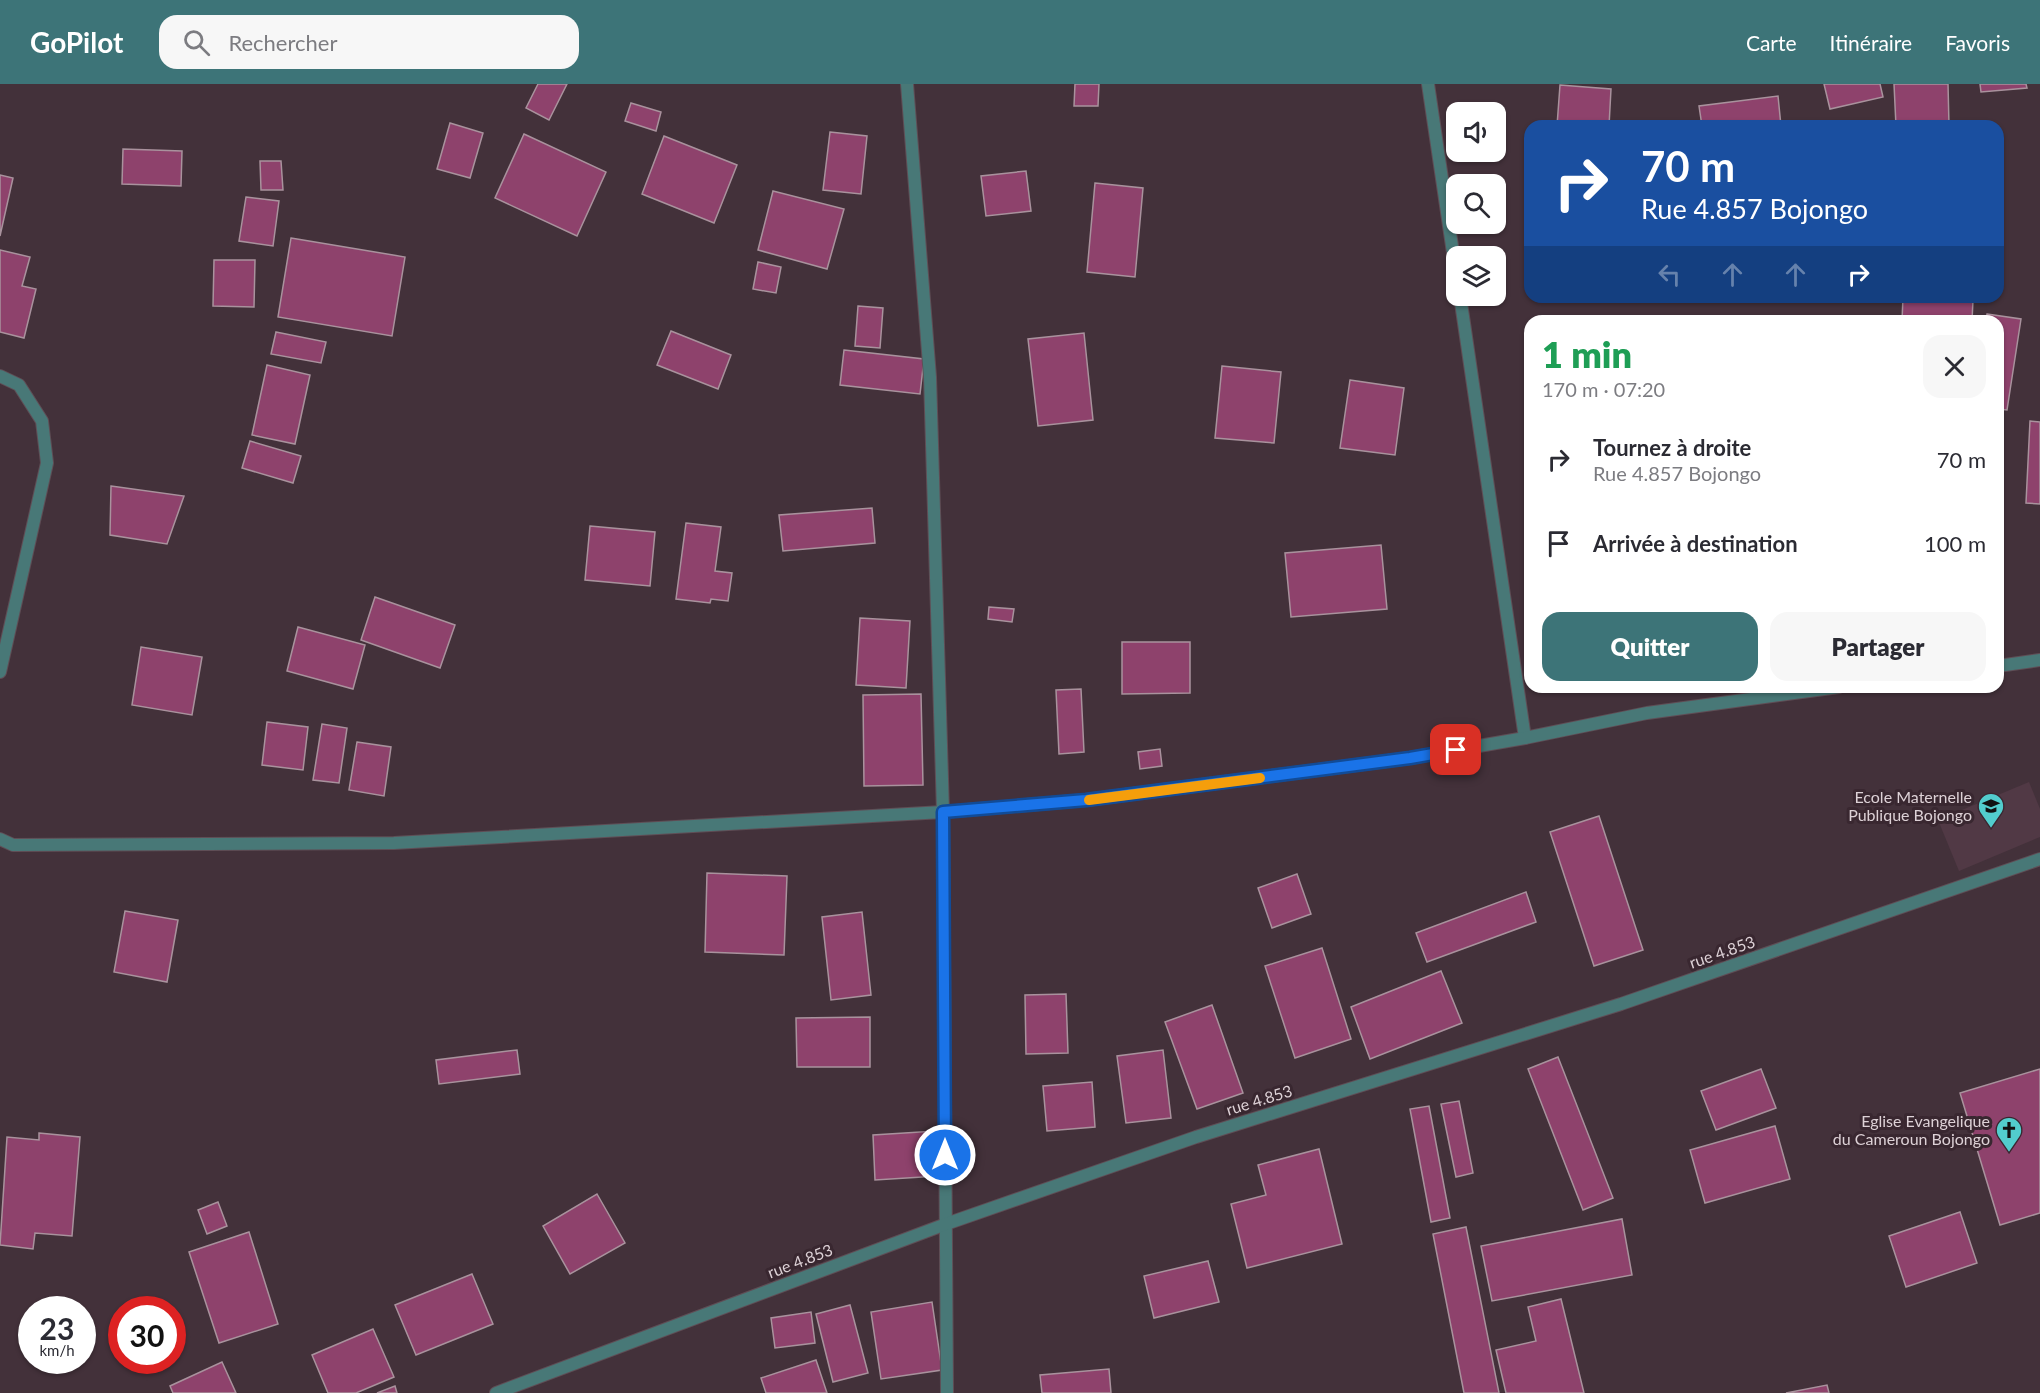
<!DOCTYPE html>
<html lang="fr">
<head>
<meta charset="utf-8">
<style>
  :root { --surface:#fff; --page:#f7f7f7; --text:#2b2b33; --muted:#7c7c81; --accent:#3d7478 }
  body { margin:0; font-family:Lato,sans-serif; background:var(--page); color:var(--text); height:100vh; display:flex; flex-direction:column; font-size:22px; white-space:nowrap }
  * { box-sizing:border-box; margin:0 }
  p { font-size:20px; color:var(--muted) }
  .icon { flex:none; width:33px; height:33px; fill:none; stroke:currentColor; stroke-width:2; stroke-linecap:round; stroke-linejoin:round }
  .map { position:relative; flex:1; overflow:hidden }
  .sheet { position:absolute; left:1524px; top:231px; width:480px; height:378px; display:flex; flex-direction:column; background:var(--surface); border-radius:18px; box-shadow:0 2px 4px #0004 }
  .sheet>* { flex:none }
  .hud { position:absolute; left:1524px; top:36px; width:480px; height:183px; border-radius:18px; box-shadow:0 2px 4px #0004; background:#1a4fa0; color:#fff; overflow:hidden }
  .fabs { position:absolute; left:1446px; top:18px; display:grid; gap:12px }
  .fabs a { display:grid; place-items:center; width:60px; height:60px; border-radius:12px; background:var(--surface); box-shadow:0 2px 4px #0004; font-size:30px }
  .speed { position:absolute; left:18px; top:1212px; display:flex; gap:12px; font-size:30px; font-weight:700; text-align:center }
  .speed>* { display:grid; place-content:center; width:78px; height:78px; border-radius:50%; background:var(--surface); box-shadow:0 2px 4px #0004; line-height:1 }
  .speed small { font-size:15px; font-weight:400 }
  .speed .limit { border:9px solid #d22; background:#fff; color:#111 }
  .pin { position:absolute; display:grid; place-items:center; width:51px; height:51px; color:#fff; margin:-26px; border-radius:12px; box-shadow:0 3px 9px #0006 }
  .me { position:absolute; width:66px; margin:-33px; rotate:0deg; stroke-linejoin:round; filter:drop-shadow(0 0 4px #0008) }
  .turn { display:flex; align-items:center; gap:21px; height:126px; padding:0 18px; font-size:27px }
  .turn .icon { width:78px; height:78px; stroke-width:2.5 }
  .turn b { display:block; font-size:42px; line-height:51px }
  .lanes { display:flex; align-items:center; height:57px; padding:0 18px; background:#0003; justify-content:center; gap:30px; direction:ltr }
  .lanes .off { opacity:.35 }
  .round { display:grid; place-items:center; flex:none; width:63px; height:63px; border-radius:18px; background:var(--page) }
  .overview { display:flex; align-items:center; justify-content:space-between; height:102px; padding:0 18px }
  h1 { font-size:36px; font-weight:800; line-height:45px; color:#1e9e55 }
  .button { display:flex; gap:12px; margin-top:auto; padding:12px 18px }
  .button a { flex:1; height:69px; border-radius:18px; background:var(--accent); color:#fff; font-size:24px; font-weight:800; line-height:69px; text-align:center }
  .button a+a { background:var(--page); color:var(--text) }
  ul { padding:0; list-style:none }
  li { display:flex; align-items:center; gap:18px; height:84px; padding:0 18px }
  li div { flex:1 }
  li b { display:block; font-size:22px }
  li em { font-style:normal }
  header { display:flex; align-items:center; gap:36px; box-sizing:border-box; height:84px; padding:0 30px; background:var(--accent); color:#fff }
  header strong { font-size:28px }
  nav { display:flex; gap:33px; margin-inline-start:auto; font-size:21px }
  .search { width:420px; height:54px; background:var(--page); display:flex; align-items:center; gap:15px; box-sizing:border-box; padding:0 21px; border-radius:18px; color:var(--muted); font-size:22px }
  .map>svg:first-child { display:block }
  .built { fill:#513945 }
  .building { fill:#8e426c; stroke:#a9929d; stroke-width:1.5 }
  .lines { fill:none; stroke-linecap:round; stroke-linejoin:round }
  .street-casing { stroke:#5f4e56; stroke-width:14 }
  .street { stroke:#487877; stroke-width:12 }
  .route-casing { stroke:#114b97; stroke-width:15 }
  .route { stroke:#1a73e8; stroke-width:10 }
  .slow { stroke:#f59e0b; stroke-width:10 }
  .labels { text-anchor:middle; stroke-width:6; stroke-linejoin:round; paint-order:stroke }
  .poi-label { font-size:16px; fill:#ddd1d6; stroke:#392730; text-anchor:end }
  .street-label { font-size:16px; fill:#ddd1d6; stroke:#392730 }
</style>
</head>
<body>
<header>
<strong>GoPilot</strong>
<div class="search"><svg class="icon" aria-label="search" viewBox="0 0 24 24"><circle cx="10" cy="10" r="6"/><path d="M15 15l6 6"/></svg>Rechercher</div>
<nav><a>Carte</a><a>Itinéraire</a><a>Favoris</a></nav>
</header>
<div class="map">
<svg width="2040" height="1309" viewBox="0 0 2040 1309">
  <rect width="100%" height="100%" fill="#43313a"/>
  <polygon class="built" points="2029,698 2040,725 2040,753 1959,787 1938,736"/>
  <g class="building">
    <polygon points="538,0 567,0 549,36 526,24"/>
    <polygon points="1075,0 1099,0 1098,22 1074,22"/>
    <polygon points="1824,0 1880,0 1883,13 1830,25"/>
    <polygon points="1894,0 1948,0 1949,42 1896,42"/>
    <polygon points="1980,0 2026,0 2027,4 1981,8"/>
    <polygon points="1560,1 1611,5 1609,42 1557,42"/>
    <polygon points="1778,12 1781,42 1702,42 1699,22"/>
    <polygon points="631,19 661,28 656,47 625,37"/>
    <polygon points="450,39 483,49 470,94 437,85"/>
    <polygon points="830,48 867,52 861,110 823,106"/>
    <polygon points="524,50 606,88 577,152 495,114"/>
    <polygon points="664,52 737,81 714,139 642,110"/>
    <polygon points="123,65 182,67 181,102 122,100"/>
    <polygon points="260,77 281,77 283,106 261,106"/>
    <polygon points="1026,87 1031,127 986,132 981,92"/>
    <polygon points="0,91 13,94 0,152"/>
    <polygon points="1095,99 1143,104 1135,193 1087,188"/>
    <polygon points="773,107 844,125 827,185 758,166"/>
    <polygon points="246,113 279,117 273,162 239,157"/>
    <polygon points="291,154 405,173 392,252 278,233"/>
    <polygon points="0,166 30,173 22,202 36,205 24,254 0,248"/>
    <polygon points="214,176 255,176 254,223 213,222"/>
    <polygon points="758,178 781,183 776,209 753,205"/>
    <polygon points="1646,213 1699,213 1699,216 1646,217"/>
    <polygon points="1903,213 1973,216 1972,237 1902,237"/>
    <polygon points="858,222 883,224 880,264 855,262"/>
    <polygon points="1987,230 2021,235 2007,326 1998,325 1998,237 1986,237"/>
    <polygon points="671,247 731,271 718,305 657,281"/>
    <polygon points="276,248 326,258 321,279 271,270"/>
    <polygon points="1084,249 1093,336 1038,342 1028,255"/>
    <polygon points="844,266 924,275 920,310 840,301"/>
    <polygon points="267,281 310,291 295,360 252,351"/>
    <polygon points="1222,282 1281,288 1274,359 1215,354"/>
    <polygon points="1350,296 1404,304 1395,371 1340,364"/>
    <polygon points="2030,337 2040,338 2040,420 2026,419"/>
    <polygon points="250,357 301,372 293,399 242,384"/>
    <polygon points="111,402 184,412 167,460 110,451"/>
    <polygon points="872,424 875,459 783,467 779,431"/>
    <polygon points="686,439 721,443 715,487 732,489 728,517 711,515 710,519 676,515"/>
    <polygon points="590,442 655,448 650,502 585,496"/>
    <polygon points="1381,461 1387,525 1291,533 1285,469"/>
    <polygon points="375,513 455,541 440,584 361,556"/>
    <polygon points="989,523 1014,525 1012,538 988,535"/>
    <polygon points="860,534 910,537 906,604 856,601"/>
    <polygon points="298,543 365,561 353,605 287,587"/>
    <polygon points="1122,558 1190,558 1190,609 1122,610"/>
    <polygon points="141,563 202,573 192,631 132,621"/>
    <polygon points="1081,605 1084,668 1059,670 1056,606"/>
    <polygon points="921,610 923,701 864,702 863,611"/>
    <polygon points="267,638 308,643 303,686 262,681"/>
    <polygon points="322,640 347,644 339,699 313,696"/>
    <polygon points="357,658 391,663 384,712 349,706"/>
    <polygon points="1160,665 1162,682 1140,685 1138,668"/>
    <polygon points="1599,732 1643,866 1594,882 1550,748"/>
    <polygon points="707,789 787,792 784,871 705,868"/>
    <polygon points="1297,790 1311,830 1272,844 1258,804"/>
    <polygon points="1526,808 1536,838 1427,878 1416,849"/>
    <polygon points="125,827 178,836 167,898 114,888"/>
    <polygon points="862,828 871,911 831,916 822,833"/>
    <polygon points="1322,864 1351,955 1295,974 1265,882"/>
    <polygon points="1441,887 1462,939 1370,975 1351,923"/>
    <polygon points="1066,910 1068,969 1026,970 1025,911"/>
    <polygon points="1212,921 1243,1009 1197,1025 1165,938"/>
    <polygon points="870,933 870,983 797,983 796,934"/>
    <polygon points="517,966 520,990 439,1000 436,976"/>
    <polygon points="1163,966 1171,1034 1126,1039 1117,972"/>
    <polygon points="1558,973 1613,1114 1583,1126 1528,985"/>
    <polygon points="1761,985 1776,1024 1716,1046 1701,1007"/>
    <polygon points="2040,985 2040,1129 2000,1141 1960,1009"/>
    <polygon points="1092,998 1095,1043 1047,1047 1043,1002"/>
    <polygon points="1459,1017 1473,1089 1456,1093 1441,1020"/>
    <polygon points="1429,1022 1450,1134 1431,1138 1410,1025"/>
    <polygon points="1775,1042 1790,1095 1705,1119 1690,1066"/>
    <polygon points="936,1047 938,1092 875,1096 873,1051"/>
    <polygon points="39,1049 80,1053 72,1152 35,1149 33,1165 0,1161 7,1053 39,1056"/>
    <polygon points="1319,1065 1342,1160 1247,1184 1231,1120 1266,1111 1258,1081"/>
    <polygon points="597,1110 625,1159 570,1190 543,1142"/>
    <polygon points="218,1118 227,1142 207,1150 198,1126"/>
    <polygon points="1960,1128 1977,1179 1906,1203 1889,1152"/>
    <polygon points="1622,1135 1632,1191 1492,1217 1481,1162"/>
    <polygon points="1466,1143 1499,1309 1464,1309 1433,1150"/>
    <polygon points="249,1148 278,1240 219,1259 189,1168"/>
    <polygon points="1208,1177 1219,1218 1154,1234 1144,1192"/>
    <polygon points="472,1190 493,1240 416,1271 395,1221"/>
    <polygon points="1561,1215 1584,1309 1506,1309 1496,1266 1536,1257 1528,1223"/>
    <polygon points="932,1218 942,1286 881,1295 871,1228"/>
    <polygon points="850,1221 868,1289 833,1298 816,1230"/>
    <polygon points="811,1228 815,1259 775,1264 771,1234"/>
    <polygon points="373,1245 394,1293 356,1309 328,1309 312,1271"/>
    <polygon points="816,1276 827,1309 766,1309 761,1294"/>
    <polygon points="222,1278 236,1309 173,1309 170,1302"/>
    <polygon points="1109,1285 1111,1309 1042,1309 1040,1291"/>
    <polygon points="1827,1301 1829,1309 1786,1309"/>
    <polygon points="395,1302 397,1309 377,1309"/>
  </g>
  <g class="lines">
    <g class="street-casing">
      <g id="street">
        <polyline points="907,0 930,293 943,728 947,1309"/>
        <polyline points="1428,0 1456,189"/>
        <polyline points="1460,212 1525,654"/>
        <polyline points="0,292 19,301 42,337 47,379 0,588"/>
        <polyline points="1998,582 2040,576"/>
        <polyline points="0,755 13,761 394,759 943,728 1086,716 1410,674 1525,654 1647,629 1839,603"/>
        <polyline points="496,1309 946,1140 1196,1053 1621,920 2040,775"/>
      </g>
    </g>
    <use href="#street" class="street"/>
  </g>
  <g class="lines">
    <g class="route-casing">
      <polyline id="route" points="945,1071 943,728 1086,716 1410,674 1456,666"/>
    </g>
    <use href="#route" class="route"/>
    <polyline class="slow" points="1089,716 1260,694"/>
  </g>
  <defs>
    <g id="school-pin" transform="scale(1.35)"><path d="M0 17L-7.5 6A9.5 9.5 0 1 1 7.5 6Z" fill="#52cdcd" stroke="#392730"/><path d="M0-5L7-2L0 1L-7-2ZM-4 1L0 2.5L4 1V4Q0 6-4 4Z" fill="#111"/></g>
    <g id="church-pin" transform="scale(1.35)"><path d="M0 17L-7.5 6A9.5 9.5 0 1 1 7.5 6Z" fill="#52cdcd" stroke="#392730"/><path d="M-1.2-6h2.4v3.5h3.3v2.4h-3.3V6h-2.4V-.1h-3.3v-2.4h3.3Z" fill="#111"/></g>
  </defs>
  <g fill-rule="evenodd">
    <use href="#school-pin" x="1991" y="722"/>
    <use href="#church-pin" x="2009" y="1046"/>
  </g>
  <g class="labels">
    <g class="poi-label">
      <text x="1972" y="719">Ecole Maternelle<tspan x="1972" dy="18">Publique Bojongo</tspan></text>
      <text x="1990" y="1043">Eglise Evangelique<tspan x="1990" dy="18">du Cameroun Bojongo</tspan></text>
    </g>
    <g class="street-label">
      <text transform="translate(1722 868) rotate(-19)" y="6">rue 4.853</text>
      <text transform="translate(1259 1016) rotate(-17)" y="6">rue 4.853</text>
      <text transform="translate(800 1177) rotate(-21)" y="6">rue 4.853</text>
    </g>
  </g>
</svg>
<div class="fabs">
<a><svg class="icon" aria-label="sound" viewBox="0 0 24 24"><path d="M4 9h4l5-4v14l-5-4H4zM17 9q2 3 0 6"/></svg></a>
<a><svg class="icon" aria-label="search" viewBox="0 0 24 24"><circle cx="10" cy="10" r="6"/><path d="M15 15l6 6"/></svg></a>
<a><svg class="icon" aria-label="layers" viewBox="0 0 24 24"><path d="M12 4l9 5-9 5-9-5zM3 14l9 5 9-5"/></svg></a>
</div>
<div class="speed"><div>23<small>km/h</small></div><div class="limit">30</div></div>
<div class="pin" style="left:1456px;top:666px;background:#d93025"><svg class="icon" aria-label="arrive" viewBox="0 0 24 24"><path d="M6 21V4h12l-3 4 3 4H6"/></svg></div>
<svg class="me" style="left:945px;top:1071px" viewBox="-20 -20 40 40"><circle r="17" fill="#1a73e8" stroke="#fff" stroke-width="3"/><path d="M0-11L8 9 0 5-8 9z" fill="#fff"/></svg>
<div class="hud">
<div class="turn"><svg class="icon" aria-label="right" viewBox="0 0 24 24"><path d="M7 20v-9h11M14 6l5 5-5 5"/></svg><div><b>70 m</b>Rue 4.857 Bojongo</div></div>
<div class="lanes"><svg class="icon off" aria-label="left" viewBox="0 0 24 24"><path d="M17 20v-9H6M10 6l-5 5 5 5"/></svg><svg class="icon off" aria-label="ahead" viewBox="0 0 24 24"><path d="M12 20V5M6 11l6-6 6 6"/></svg><svg class="icon off" aria-label="ahead" viewBox="0 0 24 24"><path d="M12 20V5M6 11l6-6 6 6"/></svg><svg class="icon" aria-label="right" viewBox="0 0 24 24"><path d="M7 20v-9h11M14 6l5 5-5 5"/></svg></div>
</div>
<section class="sheet">
<div class="overview"><div><h1>1 min</h1><p>170 m · 07:20</p></div><a class="round"><svg class="icon" aria-label="close" viewBox="0 0 24 24"><path d="M6 6l12 12M18 6L6 18"/></svg></a></div>
<ul>
<li><svg class="icon" aria-label="right" viewBox="0 0 24 24"><path d="M7 20v-9h11M14 6l5 5-5 5"/></svg><div><b>Tournez à droite</b><p>Rue 4.857 Bojongo</p></div><em>70 m</em></li>
<li><svg class="icon" aria-label="arrive" viewBox="0 0 24 24"><path d="M6 21V4h12l-3 4 3 4H6"/></svg><div><b>Arrivée à destination</b></div><em>100 m</em></li>
</ul>
<div class="button"><a>Quitter</a><a>Partager</a></div>
</section>
</div>
</body>
</html>
